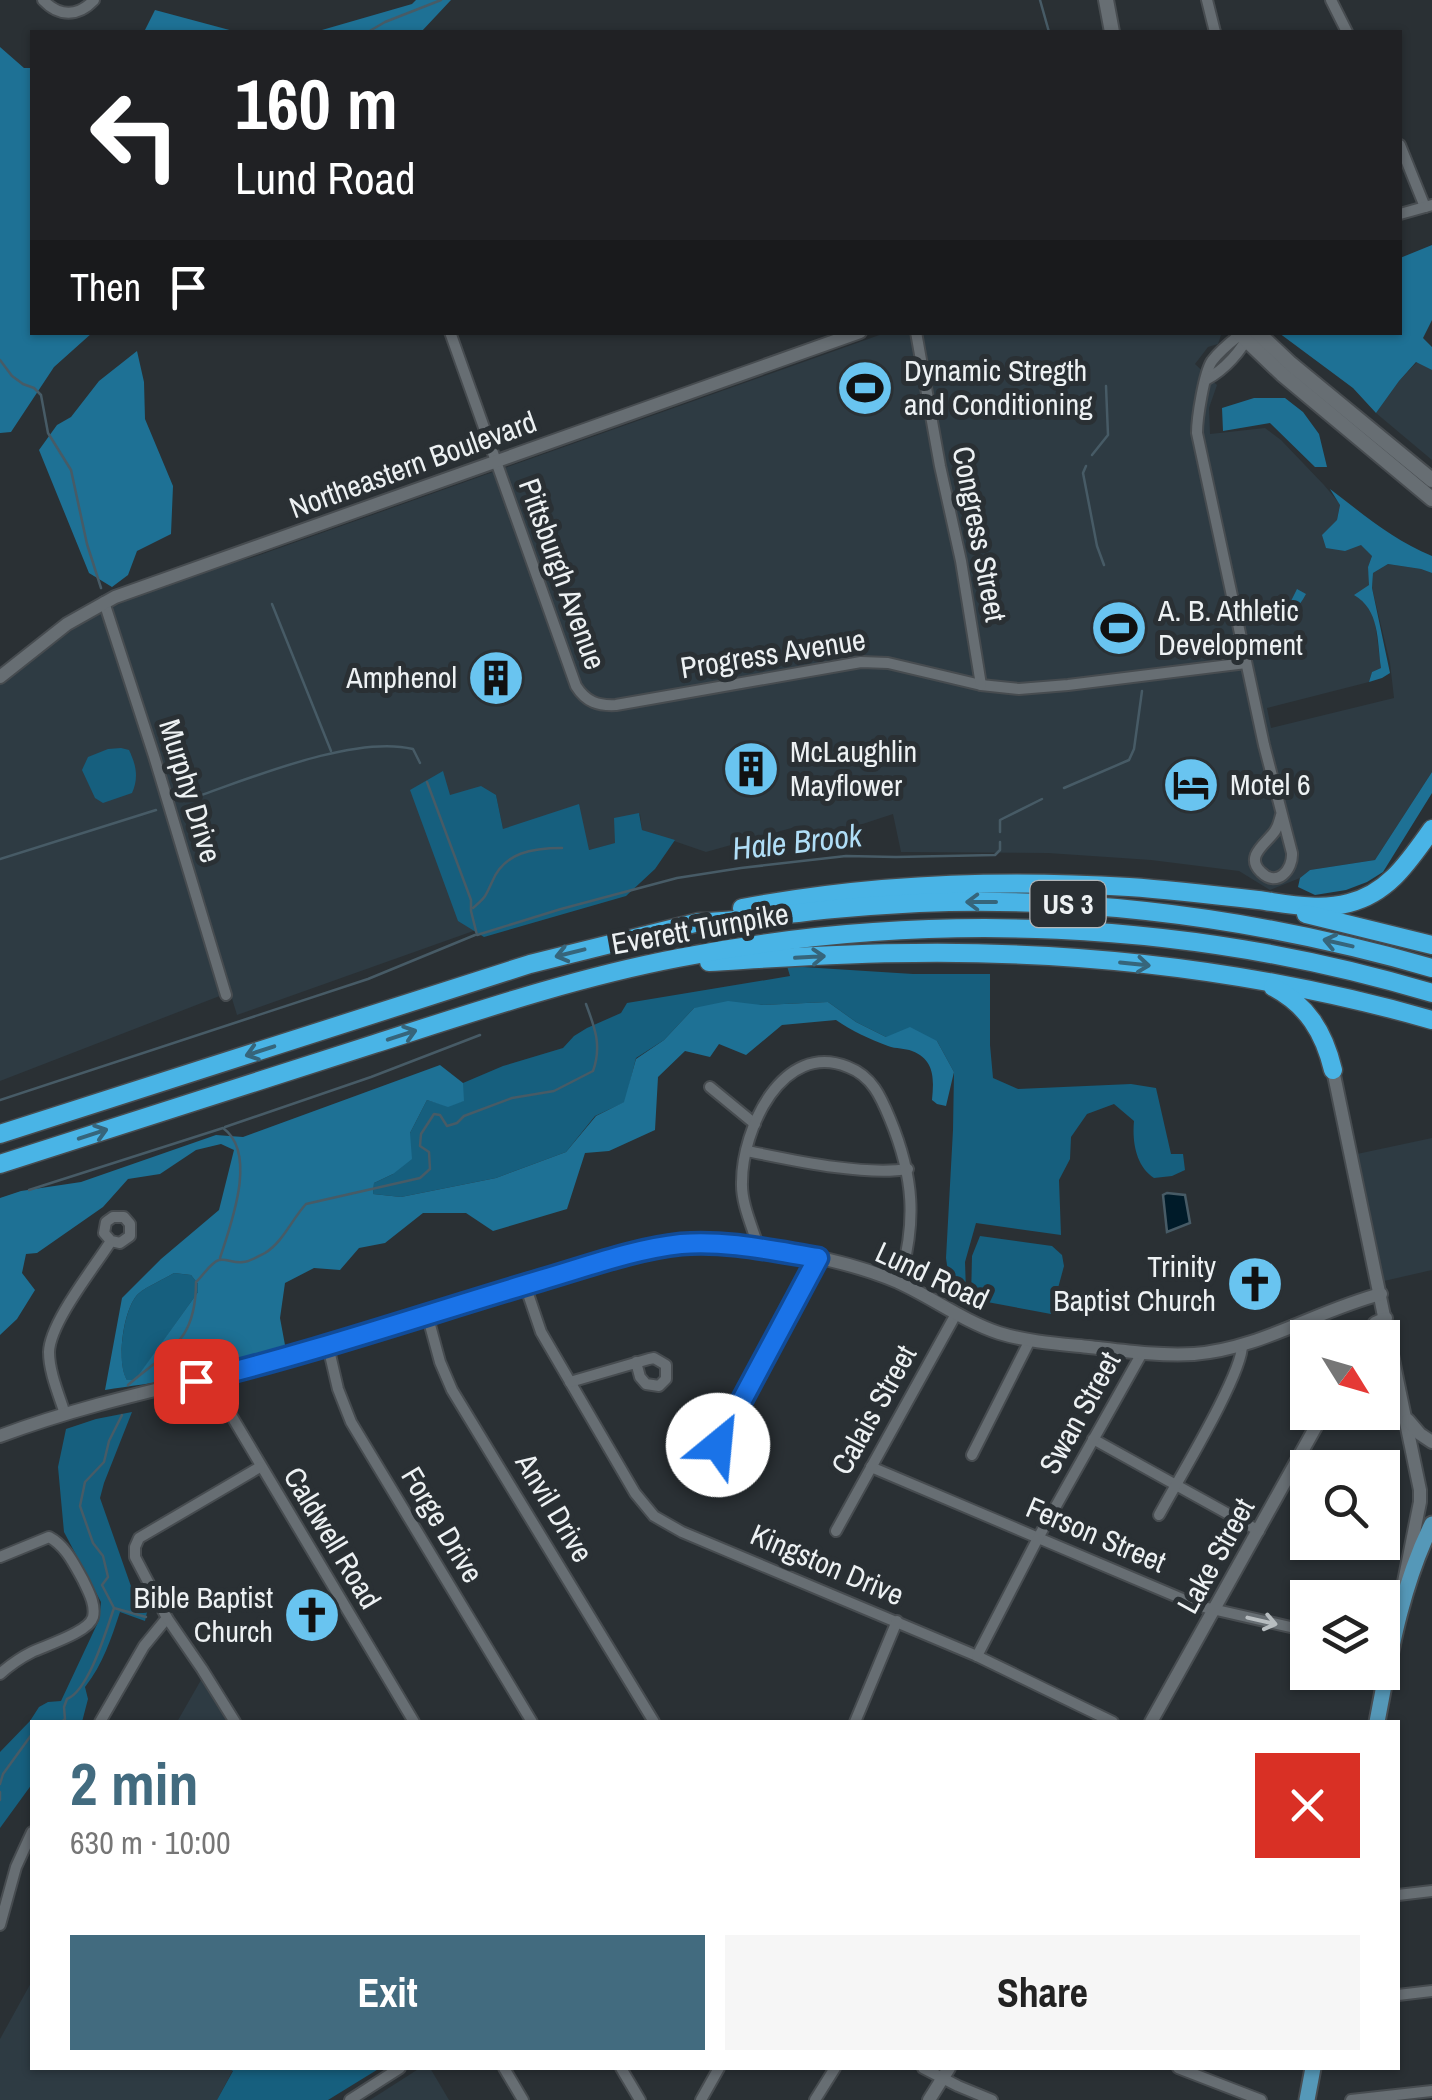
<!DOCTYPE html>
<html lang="en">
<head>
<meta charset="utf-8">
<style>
  :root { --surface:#fff; --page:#f6f6f6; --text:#222; --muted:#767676; --accent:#426b7f }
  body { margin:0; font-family:"Archivo Narrow",sans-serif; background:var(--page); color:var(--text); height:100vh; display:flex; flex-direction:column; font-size:38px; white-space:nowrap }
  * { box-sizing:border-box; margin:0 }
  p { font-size:32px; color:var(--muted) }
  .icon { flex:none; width:55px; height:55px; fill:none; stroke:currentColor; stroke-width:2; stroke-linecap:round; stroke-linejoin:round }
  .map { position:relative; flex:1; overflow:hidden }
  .drawer { position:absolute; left:30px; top:1720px; width:1370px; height:350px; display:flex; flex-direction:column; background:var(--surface); border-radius:0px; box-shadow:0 2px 8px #0004 }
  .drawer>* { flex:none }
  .hud { position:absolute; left:30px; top:30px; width:1372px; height:305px; border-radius:0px; box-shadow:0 2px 8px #0004; background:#202124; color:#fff; overflow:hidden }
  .needle { width:65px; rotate:127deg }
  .fabs { position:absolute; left:1290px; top:1320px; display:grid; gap:20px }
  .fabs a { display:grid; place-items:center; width:110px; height:110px; border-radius:0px; background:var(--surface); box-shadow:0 2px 8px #0004; font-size:50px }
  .pin { position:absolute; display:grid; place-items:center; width:85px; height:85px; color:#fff; margin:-42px; border-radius:20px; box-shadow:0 5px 15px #0006 }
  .me { position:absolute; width:110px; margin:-55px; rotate:28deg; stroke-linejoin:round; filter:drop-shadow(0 0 8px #0008) }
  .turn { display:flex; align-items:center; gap:35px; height:210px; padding:0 40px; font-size:45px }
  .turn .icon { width:130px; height:130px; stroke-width:2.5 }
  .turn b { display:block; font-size:70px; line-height:85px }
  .then { display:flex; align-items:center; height:95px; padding:0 40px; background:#0003; gap:20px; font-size:38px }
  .round { display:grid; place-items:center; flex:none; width:105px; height:105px; border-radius:0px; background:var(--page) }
  .head { display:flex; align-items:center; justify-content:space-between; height:170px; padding:0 40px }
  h1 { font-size:60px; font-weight:800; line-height:75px; color:var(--accent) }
  .action { display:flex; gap:20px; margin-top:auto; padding:20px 40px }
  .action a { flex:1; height:115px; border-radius:0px; background:var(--accent); color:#fff; font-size:40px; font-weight:800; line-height:115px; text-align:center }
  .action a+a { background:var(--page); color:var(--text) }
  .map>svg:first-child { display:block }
  .built { fill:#2e3b43 }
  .green { fill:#165f7e }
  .forest { fill:#1e7195; fill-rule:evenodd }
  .water { fill:#001b29; stroke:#475b66; stroke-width:2.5 }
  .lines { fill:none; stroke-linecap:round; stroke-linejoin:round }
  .stream { stroke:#475b66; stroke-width:2.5 }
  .minor-casing { stroke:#474c50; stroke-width:14 }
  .tertiary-casing { stroke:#474c50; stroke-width:16 }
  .secondary-casing { stroke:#474c50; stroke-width:18 }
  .primary-casing { stroke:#474c50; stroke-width:19 }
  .motorway-casing { stroke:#474c50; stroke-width:21 }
  .minor { stroke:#676e73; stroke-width:10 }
  .tertiary { stroke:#676e73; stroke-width:12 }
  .secondary { stroke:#676e73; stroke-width:14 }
  .primary { stroke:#5598b8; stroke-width:15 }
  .motorway { stroke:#49b4e6; stroke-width:18 }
  .oneway { stroke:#36657b }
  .oneway2 { stroke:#b7bdc0 }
  .route-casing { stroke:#114b97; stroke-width:25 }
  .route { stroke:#1a73e8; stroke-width:18 }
  .labels { text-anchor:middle; stroke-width:10; stroke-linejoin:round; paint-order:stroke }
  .shield { fill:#2a3034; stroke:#b2b7ba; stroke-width:2.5 }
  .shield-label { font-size:28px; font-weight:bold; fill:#edf1f3 }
  .poi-label { font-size:30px; fill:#edf1f3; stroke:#2a3034; text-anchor:start }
  .street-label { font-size:30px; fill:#edf1f3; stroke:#2a3034 }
  .water-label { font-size:32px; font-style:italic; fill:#b0def7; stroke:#2a3034 }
</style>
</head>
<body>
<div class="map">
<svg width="1432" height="2100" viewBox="0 0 1432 2100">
  <rect width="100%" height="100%" fill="#2a3034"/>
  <g class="built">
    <polygon points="1222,332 1218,344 1208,347 1195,364 1217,385 1209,408 1210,434 1265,428 1281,440 1324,485 1340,504 1337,520 1372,556 1368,567 1370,580 1366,602 1374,614 1381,668 1372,672 1369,682 1267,708 1271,728 1394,698 1390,663 1372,588 1373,573 1388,564 1421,569 1432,573 1432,772 1375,860 1310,870 1300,878 1270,890 1239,871 1151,860 1048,853 901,852 893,814 826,836 795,827 706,852 642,830 640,814 616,843 589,850 503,829 496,795 479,929 237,1015 230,992 0,1081 0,684 87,619 132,598 227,564 251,558 885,333"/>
    <polygon points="1417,362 1432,370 1432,460 1376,413 1399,381"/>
    <polygon points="1432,1138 1432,1270 1384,1281 1357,1154"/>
    <polygon points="201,1680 227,1722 177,1722"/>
    <polygon points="32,1981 32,2068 228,2068 233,2070 217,2100 0,2100 0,2039"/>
    <polygon points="420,2068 430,2068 449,2100 370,2100"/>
  </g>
  <g class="green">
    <path d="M121,748L129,750C136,765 139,777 132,793L103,803L95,798L82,770L88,757L108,749Z"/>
    <polygon points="443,771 450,795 481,786 496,795 503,829 579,804 589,850 615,843 614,818 639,813 642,830 675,840 655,869 626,896 484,937 458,921 410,790"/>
    <path d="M787,966L913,974H990V1045L993,1078L1018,1089L1131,1084L1156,1088L1171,1154H1183L1185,1170L1172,1176L1154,1178C1136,1166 1132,1142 1134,1121L1114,1104L1087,1114L1071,1137L1070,1159L1059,1180L1061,1235L976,1223L965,1262L966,1291L950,1286L946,1258L953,1130L954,1072L937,1041L886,1037L856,1022L828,1002L694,1008L664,1040L636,1058L625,1102L595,1116L566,1152L496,1178L401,1197L373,1194L374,1183L393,1174L410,1133L427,1100L448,1106L463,1101V1083L503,1066L563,1048L574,1036L587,1028L621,1013L627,1003L790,976Z"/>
    <polygon points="980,1236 1052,1246 1062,1255 1064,1266 1051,1314 971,1299 972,1256"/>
    <path d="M174,1273L191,1275L198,1284V1292L135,1381L127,1380C116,1363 123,1309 138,1294C147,1286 163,1280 174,1273Z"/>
    <path d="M132,1412L104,1483L100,1498L139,1609L147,1612L145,1621L120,1612C111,1639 103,1664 85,1687L88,1699L82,1722H32V1784L0,1828V1752L30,1721L39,1707L48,1702L61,1701L99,1620L101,1602L64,1532L58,1467L66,1429L96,1419Z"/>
    <polygon points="228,2068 380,2068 328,2100 217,2100 233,2071"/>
  </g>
  <g class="forest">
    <polygon points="416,0 451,0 421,32 315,32 412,4"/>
    <polygon points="155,10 237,32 144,32"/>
    <polygon points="0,47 24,68 32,68 32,332 92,333 54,367 11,432 0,433"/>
    <polygon points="1432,245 1432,320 1423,338 1432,347 1432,370 1416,362 1399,381 1376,413 1353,388 1279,333 1400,332 1400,258"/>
    <polygon points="137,351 144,382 145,419 173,486 171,534 137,551 128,575 112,587 89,573 39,450 57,425 71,417 99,381"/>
    <polygon points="1254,398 1285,398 1303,412 1319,434 1327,467 1315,467 1270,423 1223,431 1222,408"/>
    <path d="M1330,489C1363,514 1393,540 1432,556V573L1421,569L1388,564L1373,573L1372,588L1390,673L1382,678L1369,682L1372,672L1381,668C1377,640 1380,610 1354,595L1369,585L1368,567L1372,556L1361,545L1345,551L1326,548L1322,535L1337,520L1340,505Z"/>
    <path d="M1297,589L1306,594C1298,610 1287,617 1270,622L1258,615L1251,607L1259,599L1277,608L1291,601Z"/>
    <polygon points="1432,772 1432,793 1383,872 1367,882 1346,890 1315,895 1298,887 1300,878 1310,870 1375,860"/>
    <path d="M728,1001L761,1005L828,1002L856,1022L886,1037L910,1027L937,1041L954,1072L946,1106L937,1104L932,1100C934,1079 935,1060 912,1051C905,1048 896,1049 888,1046C869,1039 852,1031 836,1020L782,1025L746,1055L719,1044L710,1057L685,1051L658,1077L655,1130L609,1151L585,1153L567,1209L493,1231L466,1213H423L385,1243L359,1248L340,1270L314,1268L285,1283L280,1318L285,1345C233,1377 164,1380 105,1390L122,1298L161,1259L219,1210L234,1150L221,1144L196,1150L160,1174L128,1179L103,1207L37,1253L26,1254L22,1273L35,1290L17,1319L0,1335V1198L21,1191L81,1182L216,1135L243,1137L440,1065L463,1083L464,1101L448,1107L427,1100L410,1133L412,1159L393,1174L374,1183L373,1194L401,1197L496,1178L566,1152L596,1116L624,1102L636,1059L664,1040L694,1008ZM174,1273L191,1275L198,1284V1292L135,1380H127C116,1363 123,1309 138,1294C147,1286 163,1280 174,1273Z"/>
  </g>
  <polygon class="water" points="1167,1193 1185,1195 1190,1223 1167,1232 1163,1195"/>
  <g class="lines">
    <g class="stream">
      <polyline points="1040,0 1049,32"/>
      <polyline points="368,32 385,22 441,0"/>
      <polyline points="0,360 12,376 23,384 34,388 41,395 48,433 71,470 87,544 101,588"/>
      <polyline points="1092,455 1108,435 1106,386"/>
      <polyline points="1086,466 1083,473 1097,546 1104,565"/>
      <polyline points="272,604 331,751"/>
      <polyline points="427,782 471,900 471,911 477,935 561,909 677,878 741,868 846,856 896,857 995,855 1000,850 1000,842"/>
      <polyline points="1064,788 1129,760 1134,749 1142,691"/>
      <path d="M184,801C244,781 353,734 413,749L420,763"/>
      <polyline points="1000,832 1000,820 1042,799"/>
      <polyline points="0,859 156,810"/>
      <path d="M473,908C486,897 485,897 492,882C504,852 533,848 562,848"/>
      <polyline points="0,1100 368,979 475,935"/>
      <polyline points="225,1127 371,1077 480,1035"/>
      <path d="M29,1190L223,1128C258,1153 231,1224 220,1258"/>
      <path d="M128,1385C168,1350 196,1343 196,1282C203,1276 211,1262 219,1260C226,1258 235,1264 243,1262C249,1262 259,1256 265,1253C283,1242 292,1219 306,1204L420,1178L430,1169L429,1152L420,1146L421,1134L434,1114L440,1115L447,1126L457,1123L464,1116L512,1098L554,1091L593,1071C602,1046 595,1028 586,1004"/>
      <polyline points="114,1608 146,1617"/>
      <path d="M62,1722L65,1719L64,1707L67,1699C89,1690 106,1631 114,1608L102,1585L108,1577L103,1556L93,1543L80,1506L85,1482L104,1462L109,1441L122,1415"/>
      <polyline points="0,1784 3,1774 32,1734"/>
      <polyline points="0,1792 0,1800"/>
    </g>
    <g class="minor-casing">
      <g id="minor">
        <path d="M43,0C59,17 78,17 94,0"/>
        <polyline points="1207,0 1215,32"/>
        <polyline points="1331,0 1347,32"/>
        <polyline points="1400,145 1425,207"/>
        <polyline points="1400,214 1432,205"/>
        <path d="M450,332L576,686C586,702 598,706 616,705L861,662L888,663L981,685L1019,689L1068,685L1246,663"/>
        <polyline points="916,332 940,466 961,561 981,685"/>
        <path d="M1242,333C1232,341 1220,350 1212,361C1204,373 1197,418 1197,433L1264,745L1292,853C1293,870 1277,888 1261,872C1244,856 1267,843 1275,831C1279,825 1279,822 1281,815"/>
        <path d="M1207,379C1224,370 1242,351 1250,332"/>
        <polyline points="104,602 154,756 226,995"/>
        <polyline points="710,1087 755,1124"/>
        <path d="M747,1151C792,1160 863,1176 908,1169"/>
        <path d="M759,1249C753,1228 741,1204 742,1182C742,1130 782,1040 848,1067C872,1076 881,1097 890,1119C914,1177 917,1222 899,1283"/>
        <polyline points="525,1285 541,1332 635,1493 654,1516 682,1532 977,1656 1113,1722"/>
        <polyline points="427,1314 440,1362 452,1390 654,1722"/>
        <polyline points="328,1346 338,1389 351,1422 532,1722"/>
        <polyline points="209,1378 414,1722"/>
        <polyline points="570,1382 649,1359 654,1358 666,1365 666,1379 659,1386 646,1384 640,1377 636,1362"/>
        <path d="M65,1414C59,1395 49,1372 49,1352C50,1322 94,1268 111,1241L120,1243L130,1236V1224L124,1217H113L106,1222L104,1233L111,1241"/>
        <polyline points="703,1438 739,1454"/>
        <polyline points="1093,1439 1259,1531"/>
        <polyline points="718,1445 818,1258"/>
        <polyline points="972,1455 1030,1340"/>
        <polyline points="871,1467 1199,1606 1308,1631"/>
        <path d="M1159,1515C1176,1483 1243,1374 1242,1345"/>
        <polyline points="836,1531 956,1314"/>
        <path d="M0,1557L49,1537C66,1546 74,1564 83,1580C88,1591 96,1604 93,1617C89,1632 47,1645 32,1652C20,1658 10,1665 0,1674"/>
        <polyline points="977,1656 1038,1538 1142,1353"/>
        <polyline points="100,1722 144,1646 167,1618"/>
        <polyline points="235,1722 202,1669 167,1618 135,1557 135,1547 139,1538 260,1467"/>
        <polyline points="855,1722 897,1621"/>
        <polyline points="1398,1895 1432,1891"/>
        <polyline points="0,1925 16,1867 32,1832"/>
        <polyline points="1398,1995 1432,1991"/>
        <polyline points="504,2068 523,2100"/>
        <polyline points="621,2068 640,2100"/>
        <polyline points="923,2068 958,2086 992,2100"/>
        <polyline points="1178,2068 1261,2100"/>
        <polyline points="350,2100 400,2068"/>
        <polyline points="701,2100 719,2068"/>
        <polyline points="815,2100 835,2068"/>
        <polyline points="1351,2100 1432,2091"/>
      </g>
    </g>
    <g class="tertiary-casing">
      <g id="tertiary">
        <polyline points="0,677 67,624 115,597 860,332"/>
        <polyline points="1333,1070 1420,1490 1420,1502 1404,1582"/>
        <polyline points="1365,1338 1375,1323 1386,1318"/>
        <polyline points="1408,1420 1420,1434 1432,1442"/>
        <path d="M0,1436C106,1396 219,1378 328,1346C408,1322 487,1296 566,1273C609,1261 654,1243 699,1244C760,1244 842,1258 898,1282C933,1298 963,1321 999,1333C1028,1342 1059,1344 1089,1347C1124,1351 1159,1356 1194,1354C1260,1349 1318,1310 1381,1294"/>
        <polyline points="1151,1722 1324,1412"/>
        <polyline points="929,2100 949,2068"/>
      </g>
    </g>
    <g class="secondary-casing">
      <g id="secondary">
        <polyline points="1106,0 1112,32"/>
        <polyline points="1238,332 1282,374 1432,499"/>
        <polyline points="1257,332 1291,364 1432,480"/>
      </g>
    </g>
    <g class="primary-casing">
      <g id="primary">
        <path d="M1377,1722C1390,1654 1401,1587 1432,1524"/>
        <polyline points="1307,2100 1313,2068"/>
      </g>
    </g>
    <g class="motorway-casing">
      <g id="motorway">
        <path d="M742,908C869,884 1000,879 1129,887C1172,890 1215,895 1258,900C1288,904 1319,911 1349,903C1389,893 1409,861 1432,829"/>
        <polyline points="1306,914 1432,945"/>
        <path d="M709,962C777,958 845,953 914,953C1088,951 1264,972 1432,1020"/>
        <path d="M1273,987C1307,1005 1324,1032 1333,1070"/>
        <path d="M0,1134L530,964L699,922C732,922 765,916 798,913C838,908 879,905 919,903C1093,896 1265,920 1432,968"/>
        <path d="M0,1164C125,1124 249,1084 374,1044C474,1012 574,978 678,958C927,909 1189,920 1432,993"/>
      </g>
    </g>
    <use href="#minor" class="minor"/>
    <use href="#tertiary" class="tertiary"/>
    <use href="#secondary" class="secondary"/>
    <use href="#primary" class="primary"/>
    <use href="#motorway" class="motorway"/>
  </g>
  <defs><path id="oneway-shaft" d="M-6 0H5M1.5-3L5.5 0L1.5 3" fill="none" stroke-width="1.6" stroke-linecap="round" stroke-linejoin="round" transform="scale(2.5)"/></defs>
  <g class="oneway">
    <use href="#oneway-shaft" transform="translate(981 902) rotate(180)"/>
    <use href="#oneway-shaft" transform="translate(1338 943) rotate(-167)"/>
    <use href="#oneway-shaft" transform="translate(570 953) rotate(166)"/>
    <use href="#oneway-shaft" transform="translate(810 957) rotate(-3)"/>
    <use href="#oneway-shaft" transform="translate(1135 964) rotate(6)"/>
    <use href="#oneway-shaft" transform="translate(402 1035) rotate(-18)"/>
    <use href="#oneway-shaft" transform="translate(260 1051) rotate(162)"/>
    <use href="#oneway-shaft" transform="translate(93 1134) rotate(-18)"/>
  </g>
  <use class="oneway2" href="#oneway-shaft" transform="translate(1262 1621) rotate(13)"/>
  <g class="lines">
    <g class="route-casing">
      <path id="route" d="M196,1381C312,1353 426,1314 541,1280C586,1267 634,1249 681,1244C726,1240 774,1251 818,1258L718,1445"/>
    </g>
    <use href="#route" class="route"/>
  </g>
  <defs>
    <g id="stadium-disc" transform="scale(2.875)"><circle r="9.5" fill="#69c4f0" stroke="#2a3034"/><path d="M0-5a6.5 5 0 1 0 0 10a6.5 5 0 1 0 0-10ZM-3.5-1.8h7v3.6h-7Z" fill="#111"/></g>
    <g id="building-disc" transform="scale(2.875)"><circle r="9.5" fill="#69c4f0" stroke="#2a3034"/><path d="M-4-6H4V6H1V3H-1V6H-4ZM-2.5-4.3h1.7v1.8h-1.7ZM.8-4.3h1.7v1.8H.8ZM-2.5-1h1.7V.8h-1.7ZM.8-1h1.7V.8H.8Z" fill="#111"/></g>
    <g id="hotel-disc" transform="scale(2.875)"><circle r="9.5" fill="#69c4f0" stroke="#2a3034"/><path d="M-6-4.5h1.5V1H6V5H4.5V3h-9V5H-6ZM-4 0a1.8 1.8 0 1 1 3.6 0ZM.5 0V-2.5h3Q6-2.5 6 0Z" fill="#111"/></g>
    <g id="church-disc" transform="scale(2.875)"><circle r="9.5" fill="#69c4f0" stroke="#2a3034"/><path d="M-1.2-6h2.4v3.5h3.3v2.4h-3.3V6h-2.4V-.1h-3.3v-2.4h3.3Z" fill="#111"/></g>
  </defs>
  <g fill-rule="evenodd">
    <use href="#stadium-disc" x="865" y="388"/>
    <use href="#stadium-disc" x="1119" y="628"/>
    <use href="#building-disc" x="496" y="678"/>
    <use href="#building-disc" x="751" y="769"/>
    <use href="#hotel-disc" x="1191" y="785"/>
    <use href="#church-disc" x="1255" y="1284"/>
    <use href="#church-disc" x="312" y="1615"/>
  </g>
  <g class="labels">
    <rect class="shield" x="1030.5" y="881" width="75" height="46" rx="8"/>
    <g class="shield-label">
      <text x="1068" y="914">US 3</text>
    </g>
    <g class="poi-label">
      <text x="904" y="381">Dynamic Stregth<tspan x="904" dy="34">and Conditioning</tspan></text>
      <text x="1158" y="621">A. B. Athletic<tspan x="1158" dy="34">Development</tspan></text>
      <text x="457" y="688" text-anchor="end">Amphenol</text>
      <text x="790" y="762">McLaughlin<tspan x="790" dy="34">Mayflower</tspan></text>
      <text x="1230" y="795">Motel 6</text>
      <text x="1216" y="1277" text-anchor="end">Trinity<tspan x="1216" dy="34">Baptist Church</tspan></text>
      <text x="273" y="1608" text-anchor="end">Bible Baptist<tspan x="273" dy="34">Church</tspan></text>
    </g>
    <g class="street-label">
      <text transform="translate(413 465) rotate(-20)" y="10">Northeastern Boulevard</text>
      <text transform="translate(979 534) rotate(79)" y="10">Congress Street</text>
      <text transform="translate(562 574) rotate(70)" y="10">Pittsburgh Avenue</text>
      <text transform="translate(773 654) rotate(-9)" y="10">Progress Avenue</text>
      <text transform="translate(190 791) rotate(73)" y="10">Murphy Drive</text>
      <text transform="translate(700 929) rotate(-10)" y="10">Everett Turnpike</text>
      <text transform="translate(932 1276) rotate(25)" y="10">Lund Road</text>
      <text transform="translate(874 1410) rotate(-61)" y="10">Calais Street</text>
      <text transform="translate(1080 1413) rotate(-61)" y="10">Swan Street</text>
      <text transform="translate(554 1508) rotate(59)" y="10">Anvil Drive</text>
      <text transform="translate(442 1525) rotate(59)" y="10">Forge Drive</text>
      <text transform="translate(1096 1535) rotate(23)" y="10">Ferson Street</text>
      <text transform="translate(332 1538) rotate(59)" y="10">Caldwell Road</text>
      <text transform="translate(1216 1556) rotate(-61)" y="10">Lake Street</text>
      <text transform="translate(827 1565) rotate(23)" y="10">Kingston Drive</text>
    </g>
    <g class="water-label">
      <text transform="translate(797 842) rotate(-6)" y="11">Hale Brook</text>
    </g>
  </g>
</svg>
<div class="fabs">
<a><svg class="needle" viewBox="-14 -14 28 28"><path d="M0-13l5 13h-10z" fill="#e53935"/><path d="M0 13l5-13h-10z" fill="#767676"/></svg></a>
<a><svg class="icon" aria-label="search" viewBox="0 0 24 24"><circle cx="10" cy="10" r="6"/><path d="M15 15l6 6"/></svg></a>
<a><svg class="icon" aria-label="layers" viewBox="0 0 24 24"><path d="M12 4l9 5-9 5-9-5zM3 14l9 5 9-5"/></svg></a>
</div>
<div class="pin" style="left:196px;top:1381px;background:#d93025"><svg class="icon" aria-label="arrive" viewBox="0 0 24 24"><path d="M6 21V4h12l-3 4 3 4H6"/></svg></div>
<svg class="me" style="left:718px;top:1445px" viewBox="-20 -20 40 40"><circle r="19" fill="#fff"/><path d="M0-13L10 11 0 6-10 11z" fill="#1a73e8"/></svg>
<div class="hud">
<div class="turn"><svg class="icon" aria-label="left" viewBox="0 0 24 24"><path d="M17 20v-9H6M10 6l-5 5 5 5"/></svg><div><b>160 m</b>Lund Road</div></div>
<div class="then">Then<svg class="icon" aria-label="arrive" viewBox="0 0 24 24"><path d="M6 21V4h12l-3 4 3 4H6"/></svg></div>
</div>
<section class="drawer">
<div class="head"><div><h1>2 min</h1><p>630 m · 10:00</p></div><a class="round" style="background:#d93025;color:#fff"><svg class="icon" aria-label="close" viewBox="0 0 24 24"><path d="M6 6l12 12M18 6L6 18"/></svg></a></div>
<div class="action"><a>Exit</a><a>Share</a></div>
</section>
</div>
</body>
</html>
